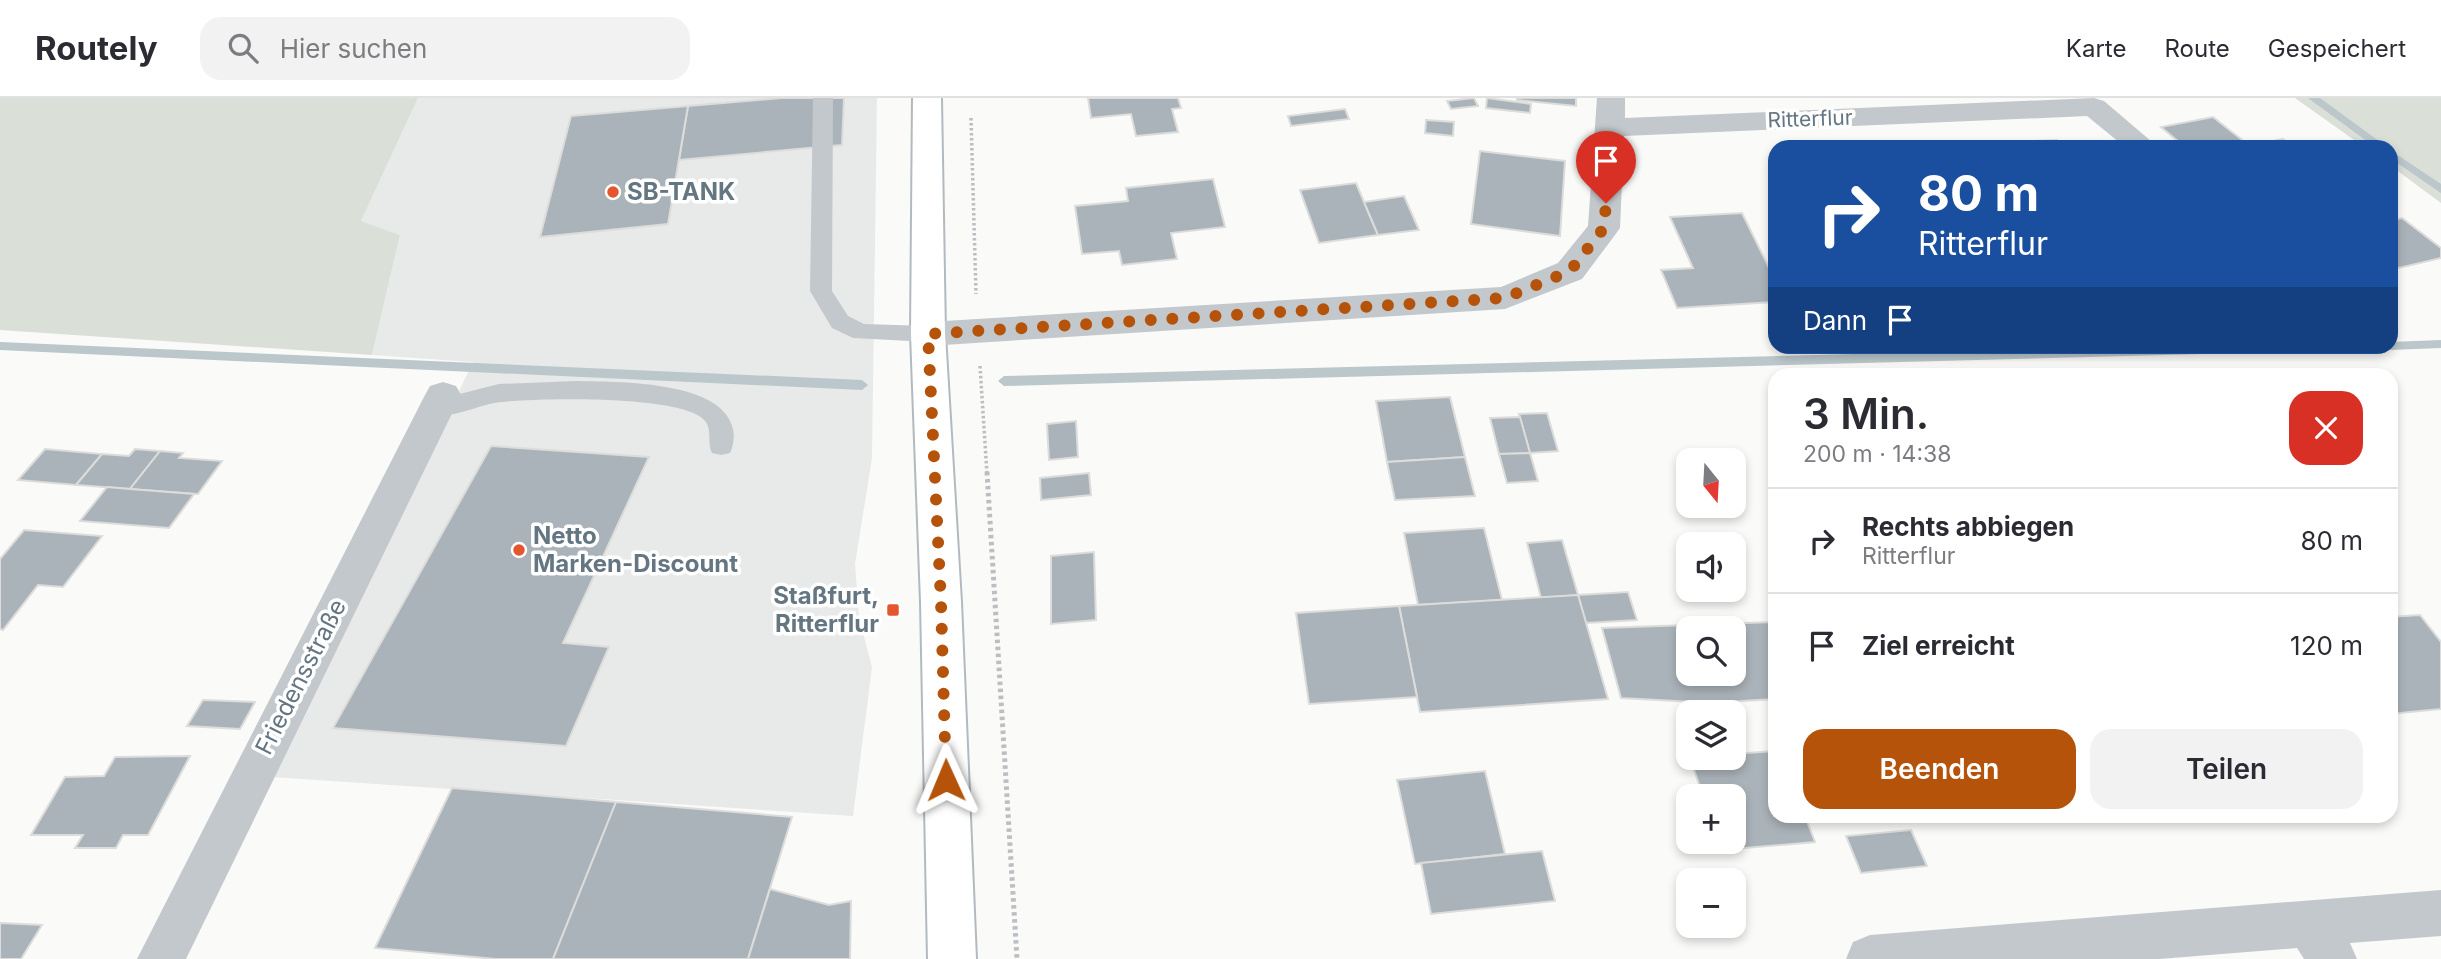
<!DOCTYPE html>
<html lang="de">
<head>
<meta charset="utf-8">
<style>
  :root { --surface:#fff; --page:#f2f2f3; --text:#2b2b33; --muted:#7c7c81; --line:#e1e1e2; --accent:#b45309 }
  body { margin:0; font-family:Inter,sans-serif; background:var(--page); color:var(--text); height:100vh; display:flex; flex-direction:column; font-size:26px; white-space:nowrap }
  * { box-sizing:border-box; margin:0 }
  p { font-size:23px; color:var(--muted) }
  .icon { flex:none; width:38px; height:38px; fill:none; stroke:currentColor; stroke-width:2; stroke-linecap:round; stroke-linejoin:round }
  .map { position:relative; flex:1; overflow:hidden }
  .side { position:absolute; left:1768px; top:270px; width:630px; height:455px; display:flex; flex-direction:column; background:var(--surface); border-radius:21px; box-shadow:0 4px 10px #0003 }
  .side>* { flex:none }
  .guide { position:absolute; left:1768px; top:42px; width:630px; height:214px; border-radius:21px; box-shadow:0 4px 10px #0003; background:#1a4fa0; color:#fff; overflow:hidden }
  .needle { width:46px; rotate:162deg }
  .fabs { position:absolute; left:1676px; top:350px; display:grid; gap:14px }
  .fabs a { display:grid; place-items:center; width:70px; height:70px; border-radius:14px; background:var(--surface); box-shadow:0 4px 10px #0003; font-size:35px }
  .pin { position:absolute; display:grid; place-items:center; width:60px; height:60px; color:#fff; margin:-72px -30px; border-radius:50% 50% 50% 0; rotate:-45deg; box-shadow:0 0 7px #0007 }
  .pin .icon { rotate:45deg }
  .me { position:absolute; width:77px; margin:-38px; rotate:359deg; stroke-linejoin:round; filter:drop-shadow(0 0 5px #0008) }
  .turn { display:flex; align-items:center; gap:24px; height:147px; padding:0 35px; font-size:32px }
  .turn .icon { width:91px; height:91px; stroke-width:2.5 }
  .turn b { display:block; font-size:49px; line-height:60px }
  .then { display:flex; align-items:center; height:66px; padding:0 35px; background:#0003; gap:14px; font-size:26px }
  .round { display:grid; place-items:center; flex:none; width:74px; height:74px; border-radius:21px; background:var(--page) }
  .head { display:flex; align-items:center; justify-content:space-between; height:119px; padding:0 35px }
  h1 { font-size:42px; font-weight:600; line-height:52px }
  .cta { display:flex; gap:14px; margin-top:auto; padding:14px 35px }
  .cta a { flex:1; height:80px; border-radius:21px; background:var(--accent); color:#fff; font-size:28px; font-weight:600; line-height:80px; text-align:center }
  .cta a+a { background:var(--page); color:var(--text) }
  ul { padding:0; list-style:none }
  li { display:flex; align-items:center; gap:21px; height:105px; padding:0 35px; border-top:2px solid var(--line) }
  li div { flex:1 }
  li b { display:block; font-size:26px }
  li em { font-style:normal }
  header { display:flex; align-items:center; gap:42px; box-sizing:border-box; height:98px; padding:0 35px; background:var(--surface); border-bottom:2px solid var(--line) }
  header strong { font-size:33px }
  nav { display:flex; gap:38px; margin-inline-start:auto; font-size:24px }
  .search { width:490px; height:63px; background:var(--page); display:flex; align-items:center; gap:18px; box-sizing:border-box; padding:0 24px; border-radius:21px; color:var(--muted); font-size:26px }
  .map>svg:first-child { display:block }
  .built { fill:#e8e9e9 }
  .green { fill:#dadfd7 }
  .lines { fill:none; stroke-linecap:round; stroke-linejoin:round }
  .stream { fill:#bbc7cb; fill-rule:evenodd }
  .building { fill:#aab3b9; stroke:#dcdcda; stroke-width:2; fill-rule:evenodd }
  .secondary-casing { stroke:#b3babf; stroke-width:4 }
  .path-far1 { stroke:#bbbfc2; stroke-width:3.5; stroke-dasharray:2.5 2.5; stroke-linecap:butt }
  .path { stroke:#bbbfc2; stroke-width:5; stroke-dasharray:3.5 3.5; stroke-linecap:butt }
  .lane { fill:#c3c8cc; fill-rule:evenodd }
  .street { fill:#c3c8cc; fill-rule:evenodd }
  .secondary { fill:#fff; fill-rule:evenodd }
  .route { stroke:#b45309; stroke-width:12; stroke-dasharray:0 21.6 }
  .poi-dot { fill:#e4572e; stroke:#fff; stroke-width:2.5 }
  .labels { text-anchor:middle; stroke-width:7; stroke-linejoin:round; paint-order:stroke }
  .far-street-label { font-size:21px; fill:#657683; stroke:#fff }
  .poi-label { font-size:24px; font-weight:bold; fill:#657683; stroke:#fff; text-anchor:start }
  .street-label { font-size:24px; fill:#657683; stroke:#fff }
</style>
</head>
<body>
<header>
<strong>Routely</strong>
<div class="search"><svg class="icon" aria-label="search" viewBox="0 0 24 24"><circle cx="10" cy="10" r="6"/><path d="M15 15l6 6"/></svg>Hier suchen</div>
<nav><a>Karte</a><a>Route</a><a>Gespeichert</a></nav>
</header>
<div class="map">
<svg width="2441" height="861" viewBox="0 0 2441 861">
  <rect width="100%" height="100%" fill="#fafaf8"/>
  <polygon class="built" points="418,0 877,0 872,360 855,466 859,520 872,569 853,718 272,679 473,264 372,257 400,137 361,123"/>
  <g class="green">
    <polygon points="0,0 418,0 361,123 400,137 372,257 0,232"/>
    <polygon points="2295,0 2441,0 2441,105 2391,68 2390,49 2364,49"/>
  </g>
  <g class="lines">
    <g class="stream">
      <polygon points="2308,0 2320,0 2387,49 2375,49"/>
      <polygon points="2390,52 2441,86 2441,95 2390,60"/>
      <polygon points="2441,242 2441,250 2390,252 2384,248 2390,248 2390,244"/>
      <polygon points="0,244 862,282 868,287 862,292 0,252"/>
      <polygon points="2164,248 2360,248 2354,252 1004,288 998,283 1004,278"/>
    </g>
  </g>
  <g class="building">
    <polygon points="781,0 844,0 842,47 679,62 688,8"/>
    <polygon points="1088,0 1178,0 1181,10 1172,11 1178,34 1136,38 1131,16 1091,20"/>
    <polygon points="1474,0 1478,8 1451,11 1447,3"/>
    <polygon points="1487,0 1531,6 1530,15 1486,10"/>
    <polygon points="1517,0 1576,0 1576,8 1517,2"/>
    <polygon points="688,8 668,126 540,139 571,18"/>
    <polygon points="1345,11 1349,21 1291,28 1288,18"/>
    <polygon points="2213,19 2251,49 2185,49 2161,29"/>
    <polygon points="1426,22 1454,24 1453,38 1425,35"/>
    <polygon points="2283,41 2294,49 2254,49 2251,47"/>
    <polygon points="2057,42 2062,49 1992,49 1989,45"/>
    <polygon points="1480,53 1565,63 1560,138 1471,126"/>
    <polygon points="1213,81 1225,129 1171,135 1177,161 1122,167 1119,153 1082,156 1075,108 1128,103 1126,90"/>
    <polygon points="1356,85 1378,137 1319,145 1300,92"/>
    <polygon points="1404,98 1419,132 1378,137 1364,104"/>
    <polygon points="1742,115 1774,180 1774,204 1677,210 1661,172 1693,170 1670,119"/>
    <polygon points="2402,120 2441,150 2441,160 2399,170 2390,163 2390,123"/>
    <polygon points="1450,299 1465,359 1387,364 1376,303"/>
    <polygon points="1547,315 1558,353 1530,355 1519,316"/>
    <polygon points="1520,319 1530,355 1499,356 1490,320"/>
    <polygon points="1076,323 1078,359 1049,362 1047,326"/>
    <polygon points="491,348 649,359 563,545 609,549 566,648 333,630"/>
    <polygon points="45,351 102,356 76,387 18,382"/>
    <polygon points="135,351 160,353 130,391 76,387 102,356 129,358"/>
    <polygon points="160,353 183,355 179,360 222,363 198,396 130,391"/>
    <polygon points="1530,355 1538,383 1507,385 1499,356"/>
    <polygon points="1465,359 1475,398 1395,402 1387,364"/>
    <polygon points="1089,375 1091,397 1041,402 1040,380"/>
    <polygon points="107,389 130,391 194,396 169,430 80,423"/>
    <polygon points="1484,430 1502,502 1418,507 1404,435"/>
    <polygon points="24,432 102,438 63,489 38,487 3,532 0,531 0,461"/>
    <polygon points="1562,442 1578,497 1541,500 1527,445"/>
    <polygon points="1094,454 1096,522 1051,526 1051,458"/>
    <polygon points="1628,494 1637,522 1586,525 1578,497"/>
    <polygon points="1578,497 1608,601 1420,614 1399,508"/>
    <polygon points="1399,508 1417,599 1309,606 1296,515"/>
    <polygon points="2420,517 2441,544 2441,611 2390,616 2390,519"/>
    <path d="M1774,524V601L1712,605L1621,600L1602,530ZM1689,530H1734V576H1689Z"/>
    <polygon points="203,602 255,604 240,631 187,628"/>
    <polygon points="1774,653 1774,718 1805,718 1815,744 1721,752 1718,744 1734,744 1734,698 1703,698 1690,660 1734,660 1734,656"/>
    <polygon points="190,658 148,737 123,737 116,750 75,750 83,737 31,737 65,679 104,678 115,659"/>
    <polygon points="1485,673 1505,756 1415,766 1397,682"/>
    <polygon points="452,690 616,704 553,861 496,861 375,850"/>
    <polygon points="616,704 792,719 748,861 553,861"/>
    <polygon points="1911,732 1927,768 1861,775 1846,738"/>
    <polygon points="1542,753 1555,803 1431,816 1421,765"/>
    <polygon points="770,791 829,807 851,803 850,861 748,861"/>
    <polygon points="0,825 42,827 21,861 0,861"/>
  </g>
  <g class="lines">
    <g class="secondary-casing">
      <polygon id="secondary" points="913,0 941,0 945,236 961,504 976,861 928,861 921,504 911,236"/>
    </g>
    <g class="path-far1">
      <polyline points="971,20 976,196"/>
      <polyline points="980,268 987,376"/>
    </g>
    <polyline class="path" points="987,374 1017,861"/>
    <g class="lane">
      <polygon points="813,0 833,0 832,193 848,218 864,226 928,228 936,230 940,236 936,242 928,244 853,240 832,230 810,193"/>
      <path d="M576,283C615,284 719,282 732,328C735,337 734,346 730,355L721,357L712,355C707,345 712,333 706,324C688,296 535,300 501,304C479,306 450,323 428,316L425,310L428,304L499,286Z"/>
    </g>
    <g class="street">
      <polygon points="1597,0 1625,0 1625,20 2094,0 2104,3 2158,49 2125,49 2087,18 1624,38 1620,130 1615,137 1582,181 1505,211 928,248 916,244 911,236 916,228 928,224 1501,189 1558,165 1588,128"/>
      <polygon points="443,284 456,288 461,297 186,861 137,861 425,297 430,288"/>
      <polygon points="2441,792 2441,838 2350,845 2357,861 2304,861 2297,850 2159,861 1846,861 1853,844 1870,837"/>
    </g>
    <use href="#secondary" class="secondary"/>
  </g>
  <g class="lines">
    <polyline class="route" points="946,682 941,504 928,236 1505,200 1570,173 1604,130 1606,105"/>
  </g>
  <g class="poi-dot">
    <circle cx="613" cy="94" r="7"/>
    <circle cx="519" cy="452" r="7"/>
    <rect x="886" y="505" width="14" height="14" rx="3.5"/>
  </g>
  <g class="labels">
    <g class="far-street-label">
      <text transform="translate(1810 21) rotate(-2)" y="7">Ritterflur</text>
    </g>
    <g class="poi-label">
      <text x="627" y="102">SB-TANK</text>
      <text x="533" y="446">Netto<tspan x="533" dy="28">Marken-Discount</tspan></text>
      <text x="879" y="506" text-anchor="end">Staßfurt,<tspan x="879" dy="28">Ritterflur</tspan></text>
    </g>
    <g class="street-label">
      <text transform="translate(301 579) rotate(-63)" y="8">Friedensstraße</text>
    </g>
  </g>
</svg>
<div class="fabs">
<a><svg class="needle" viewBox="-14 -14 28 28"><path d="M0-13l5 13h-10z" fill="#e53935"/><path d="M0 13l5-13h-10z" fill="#7c7c81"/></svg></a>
<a><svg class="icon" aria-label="sound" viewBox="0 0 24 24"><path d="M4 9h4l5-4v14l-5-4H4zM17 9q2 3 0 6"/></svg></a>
<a><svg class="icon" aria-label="search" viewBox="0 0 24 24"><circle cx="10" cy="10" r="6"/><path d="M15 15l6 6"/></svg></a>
<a><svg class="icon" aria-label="layers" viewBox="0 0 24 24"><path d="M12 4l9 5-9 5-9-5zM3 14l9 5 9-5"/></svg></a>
<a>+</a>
<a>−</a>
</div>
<div class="pin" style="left:1606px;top:105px;background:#d93025"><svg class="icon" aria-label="arrive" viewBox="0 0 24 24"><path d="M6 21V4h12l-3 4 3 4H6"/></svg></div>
<svg class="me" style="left:946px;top:682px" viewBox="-20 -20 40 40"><path d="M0-17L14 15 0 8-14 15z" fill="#b45309" stroke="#fff" stroke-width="4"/></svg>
<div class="guide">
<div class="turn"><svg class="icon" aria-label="right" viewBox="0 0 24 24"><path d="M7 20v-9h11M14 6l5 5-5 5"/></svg><div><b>80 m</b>Ritterflur</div></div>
<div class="then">Dann<svg class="icon" aria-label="arrive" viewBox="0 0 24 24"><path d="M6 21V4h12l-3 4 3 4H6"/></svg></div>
</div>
<section class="side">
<div class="head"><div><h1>3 Min.</h1><p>200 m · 14:38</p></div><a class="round" style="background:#d93025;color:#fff"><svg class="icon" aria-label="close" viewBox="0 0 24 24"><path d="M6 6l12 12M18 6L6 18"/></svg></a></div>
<ul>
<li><svg class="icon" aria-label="right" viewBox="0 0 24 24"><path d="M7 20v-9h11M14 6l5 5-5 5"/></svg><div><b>Rechts abbiegen</b><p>Ritterflur</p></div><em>80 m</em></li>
<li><svg class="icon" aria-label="arrive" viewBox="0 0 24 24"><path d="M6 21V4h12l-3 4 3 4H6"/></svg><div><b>Ziel erreicht</b></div><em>120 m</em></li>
</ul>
<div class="cta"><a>Beenden</a><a>Teilen</a></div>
</section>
</div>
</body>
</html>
